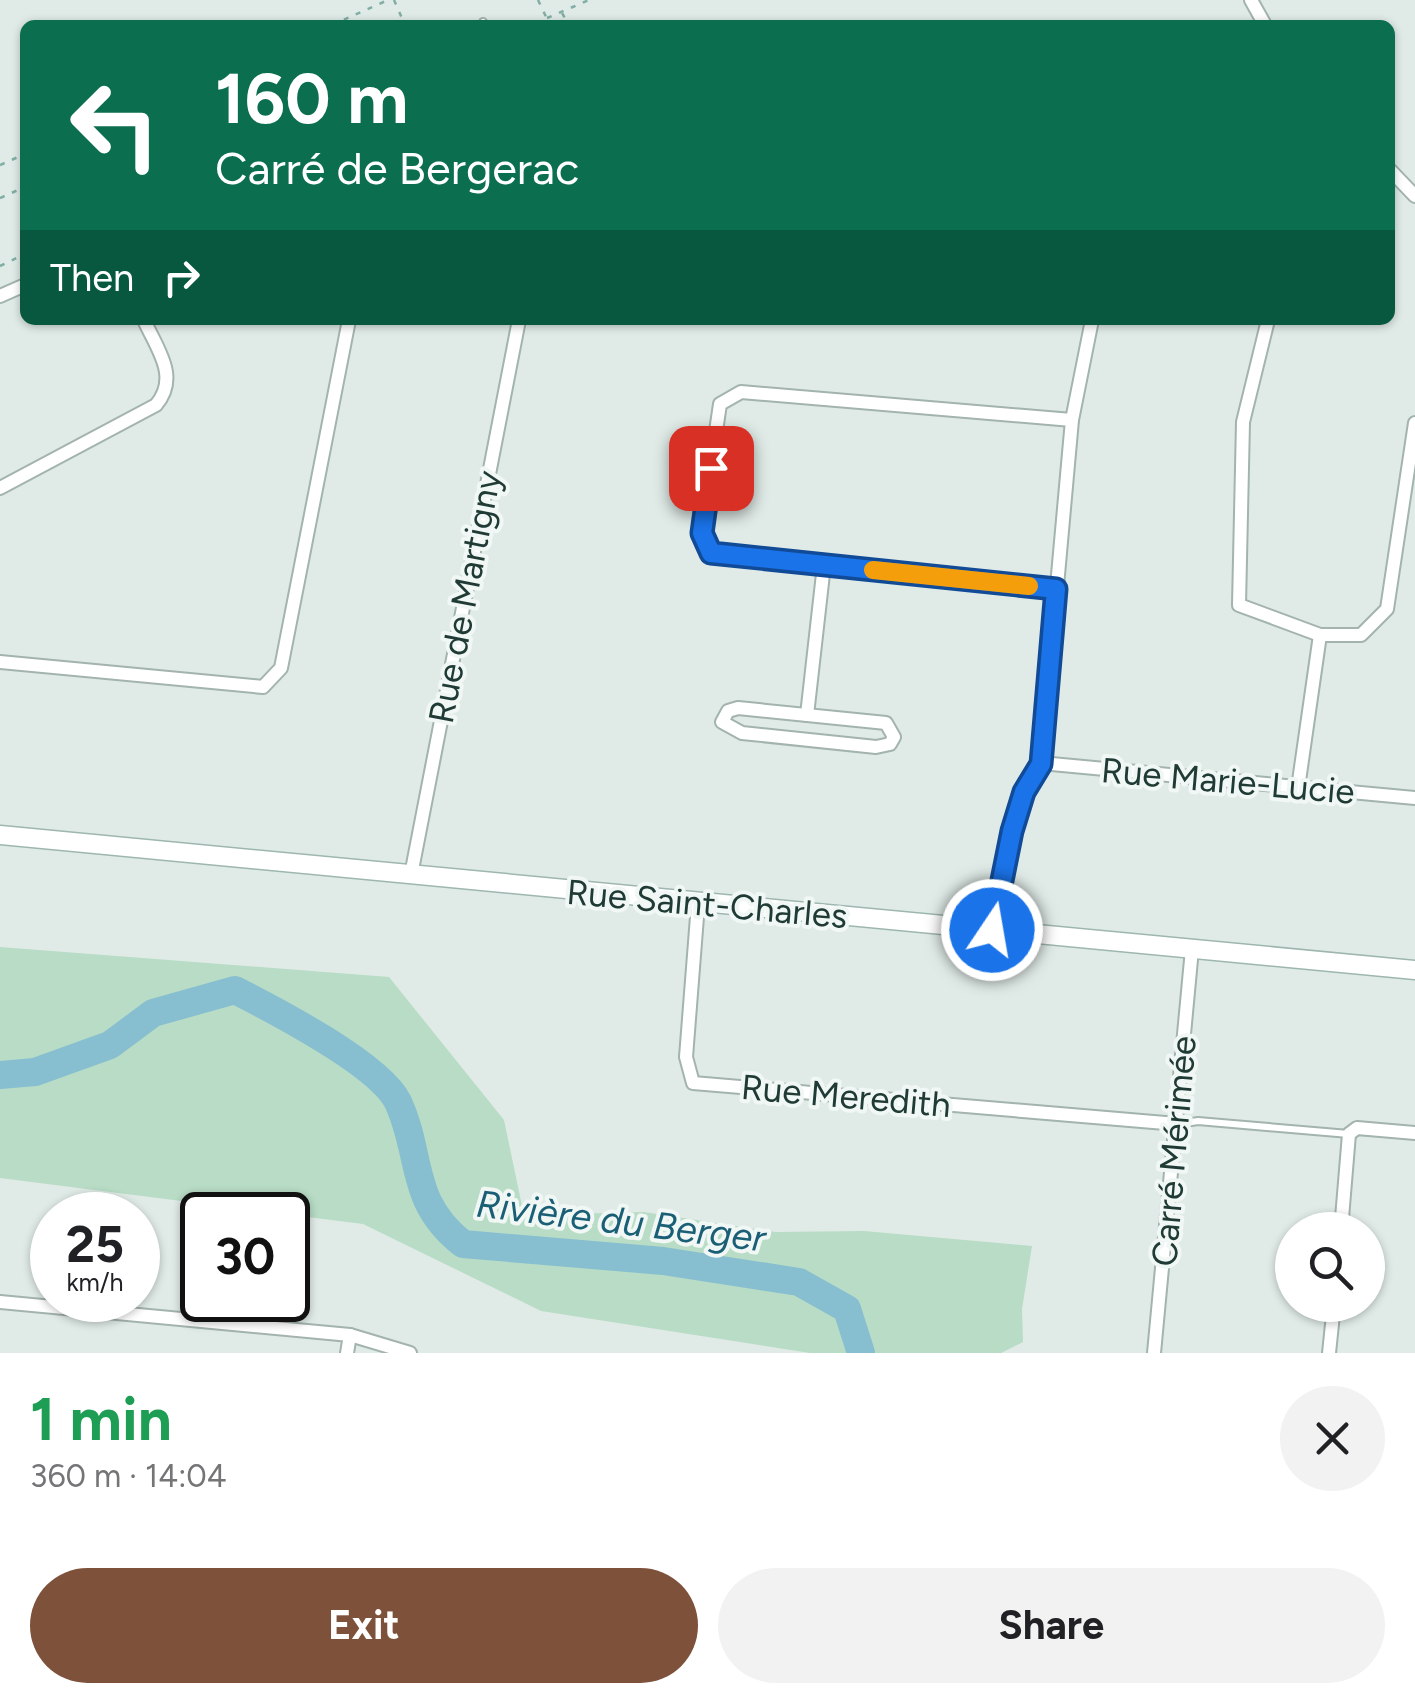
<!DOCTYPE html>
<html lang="en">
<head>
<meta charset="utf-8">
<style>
  :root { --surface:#fff; --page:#f2f2f2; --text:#202124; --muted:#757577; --accent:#7e513b }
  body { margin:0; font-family:Figtree,sans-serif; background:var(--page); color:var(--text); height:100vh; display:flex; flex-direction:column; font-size:38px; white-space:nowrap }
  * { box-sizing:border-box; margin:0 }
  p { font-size:32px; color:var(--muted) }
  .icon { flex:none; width:55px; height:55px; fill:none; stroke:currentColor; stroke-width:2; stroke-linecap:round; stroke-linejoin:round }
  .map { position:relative; height:1353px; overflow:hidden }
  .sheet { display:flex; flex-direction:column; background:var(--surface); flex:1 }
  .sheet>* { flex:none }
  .guide { position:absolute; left:20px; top:20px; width:1375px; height:305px; border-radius:15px; box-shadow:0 2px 8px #0004; background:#0b6e4f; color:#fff; overflow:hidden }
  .buttons { position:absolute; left:1275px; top:1212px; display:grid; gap:20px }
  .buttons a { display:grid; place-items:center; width:110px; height:110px; border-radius:50%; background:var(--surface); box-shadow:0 2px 8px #0004; font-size:50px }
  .speed { position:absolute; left:30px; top:1192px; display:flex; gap:20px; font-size:50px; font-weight:700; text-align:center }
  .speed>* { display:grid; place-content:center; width:130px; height:130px; border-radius:50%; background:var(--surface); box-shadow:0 2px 8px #0004; line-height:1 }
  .speed small { font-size:25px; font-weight:400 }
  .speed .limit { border:5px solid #111; border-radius:15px; background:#fff; color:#111 }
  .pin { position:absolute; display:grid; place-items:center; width:85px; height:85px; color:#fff; margin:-42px; border-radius:20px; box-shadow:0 5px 15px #0006 }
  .me { position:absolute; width:110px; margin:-55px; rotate:12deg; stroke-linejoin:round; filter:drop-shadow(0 0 8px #0008) }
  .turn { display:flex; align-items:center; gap:35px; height:210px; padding:0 30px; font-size:45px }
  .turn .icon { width:130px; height:130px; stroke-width:2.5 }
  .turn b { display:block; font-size:70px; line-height:85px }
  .then { display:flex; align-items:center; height:95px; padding:0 30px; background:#0003; gap:20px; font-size:38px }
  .round { display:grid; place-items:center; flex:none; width:105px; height:105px; border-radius:52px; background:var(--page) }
  .headline { display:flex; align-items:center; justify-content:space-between; height:170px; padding:0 30px }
  h1 { font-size:60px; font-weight:700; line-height:75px; color:#1e9e55 }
  .button { display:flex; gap:20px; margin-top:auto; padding:20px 30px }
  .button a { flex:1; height:115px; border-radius:60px; background:var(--accent); color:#fff; font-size:40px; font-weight:700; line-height:115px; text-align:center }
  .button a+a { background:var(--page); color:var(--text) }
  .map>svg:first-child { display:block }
  .green { fill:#b8dcc5 }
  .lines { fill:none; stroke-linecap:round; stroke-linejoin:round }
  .river { stroke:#87bed0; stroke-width:28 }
  .lane-casing { stroke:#a3b3ae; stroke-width:10 }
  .street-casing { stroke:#a3b3ae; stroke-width:16 }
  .secondary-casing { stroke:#9eb6b0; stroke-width:21 }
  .path { stroke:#80aea4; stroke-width:2.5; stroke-dasharray:5 8; stroke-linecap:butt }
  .lane { stroke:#fff; stroke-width:6 }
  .street { stroke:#fff; stroke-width:12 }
  .secondary { stroke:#fff; stroke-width:18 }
  .route-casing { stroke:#114b97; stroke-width:25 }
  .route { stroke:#1a73e8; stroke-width:18 }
  .slow { stroke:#f59e0b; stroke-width:18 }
  .labels { text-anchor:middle; stroke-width:8; stroke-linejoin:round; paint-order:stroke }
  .street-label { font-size:35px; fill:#203b36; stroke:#f0f7f4 }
  .water-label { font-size:38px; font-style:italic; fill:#1b5f76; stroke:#f0f7f4 }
</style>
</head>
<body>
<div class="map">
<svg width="1415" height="1353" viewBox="0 0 1415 1353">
  <rect width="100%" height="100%" fill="#e0ebe7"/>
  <polygon class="green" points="0,947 389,977 504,1120 522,1206 568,1214 644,1212 776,1232 864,1231 1032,1246 1022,1309 1023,1342 1001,1353 810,1353 541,1311 363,1224 0,1178"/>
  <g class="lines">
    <path class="river" d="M0,1075L35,1072L110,1045L153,1013L235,990C274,1010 379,1064 398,1102C423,1156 408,1201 463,1244L663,1261L799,1282L847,1309L861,1353"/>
    <g class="lane-casing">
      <g id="lane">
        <polyline points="483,22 485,25"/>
        <polyline points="1178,1124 1198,1121 1349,1134"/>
      </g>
    </g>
    <g class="street-casing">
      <g id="street">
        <polyline points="1251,0 1265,25"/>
        <polyline points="1390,170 1415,196"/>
        <polyline points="0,296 25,285"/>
        <polyline points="1268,320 1243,422 1239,605 1320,635 1361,635 1387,609 1415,423"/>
        <path d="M0,488L156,405C180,377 157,349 144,320"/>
        <polyline points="1056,589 711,553 701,533 720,404 741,392 1072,420"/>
        <polyline points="0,662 263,687 281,668 349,320"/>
        <polygon points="738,708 886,723 894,737 890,744 876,747 742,733 722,722 728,711"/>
        <polyline points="807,715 824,565"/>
        <polyline points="1041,763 1415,798"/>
        <polyline points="1298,788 1320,635"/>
        <polyline points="411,875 519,320"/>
        <polyline points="698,904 686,1057 693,1083 1177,1124"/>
        <path d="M992,930C1004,872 1011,814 1041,763L1072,420L1092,320"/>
        <polyline points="1341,1230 1349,1134 1357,1128 1415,1133"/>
        <polyline points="0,1302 350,1335 410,1353"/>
        <polyline points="347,1353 350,1335"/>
        <polyline points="1154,1353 1192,949"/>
        <polyline points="1329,1353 1334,1305"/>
      </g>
    </g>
    <g class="secondary-casing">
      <polyline id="secondary" points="0,835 1415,970"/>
    </g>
    <g class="path">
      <polyline points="394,0 405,25"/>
      <polyline points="538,0 550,25"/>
      <polyline points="562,13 569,25"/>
      <polyline points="547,18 589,0"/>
      <polyline points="332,25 388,0"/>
      <polyline points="0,165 25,154"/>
      <polyline points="0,198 25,187"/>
      <polyline points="0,266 25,254"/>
    </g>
    <use href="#lane" class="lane"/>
    <use href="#street" class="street"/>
    <use href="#secondary" class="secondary"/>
  </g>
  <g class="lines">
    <g class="route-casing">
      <polyline id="route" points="711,468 702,533 711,553 1056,589 1041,764 1024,792 1012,831 992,930"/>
    </g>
    <use href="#route" class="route"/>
    <polyline class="slow" points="873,570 1029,586"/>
  </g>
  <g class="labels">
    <g class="street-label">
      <text transform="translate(465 597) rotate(-79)" y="12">Rue de Martigny</text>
      <text transform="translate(1228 781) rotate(5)" y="12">Rue Marie-Lucie</text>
      <text transform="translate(707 904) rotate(5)" y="12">Rue Saint-Charles</text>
      <text transform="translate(846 1096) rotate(5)" y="12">Rue Meredith</text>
      <text transform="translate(1174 1151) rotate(-85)" y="12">Carré Mérimée</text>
    </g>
    <g class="water-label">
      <text transform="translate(621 1221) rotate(7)" y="13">Rivière du Berger</text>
    </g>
  </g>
</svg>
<div class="buttons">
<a><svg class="icon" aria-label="search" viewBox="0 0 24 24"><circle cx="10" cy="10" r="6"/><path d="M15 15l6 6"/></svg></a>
</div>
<div class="speed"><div>25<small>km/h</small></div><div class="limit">30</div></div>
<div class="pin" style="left:711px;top:468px;background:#d93025"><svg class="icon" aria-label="arrive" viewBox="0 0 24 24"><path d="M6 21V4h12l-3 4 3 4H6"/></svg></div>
<svg class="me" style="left:992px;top:930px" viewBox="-20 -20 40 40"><circle r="17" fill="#1a73e8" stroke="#fff" stroke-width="3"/><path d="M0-11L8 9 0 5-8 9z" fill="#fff"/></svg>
<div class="guide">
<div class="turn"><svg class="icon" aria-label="left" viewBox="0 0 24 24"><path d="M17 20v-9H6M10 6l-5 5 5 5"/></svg><div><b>160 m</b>Carré de Bergerac</div></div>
<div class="then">Then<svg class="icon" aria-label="right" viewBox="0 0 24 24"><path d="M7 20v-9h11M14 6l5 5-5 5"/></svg></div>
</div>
</div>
<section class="sheet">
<div class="headline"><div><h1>1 min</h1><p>360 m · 14:04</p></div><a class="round"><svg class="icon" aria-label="close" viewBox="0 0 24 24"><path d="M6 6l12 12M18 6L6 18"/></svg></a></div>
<div class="button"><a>Exit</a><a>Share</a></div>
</section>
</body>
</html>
